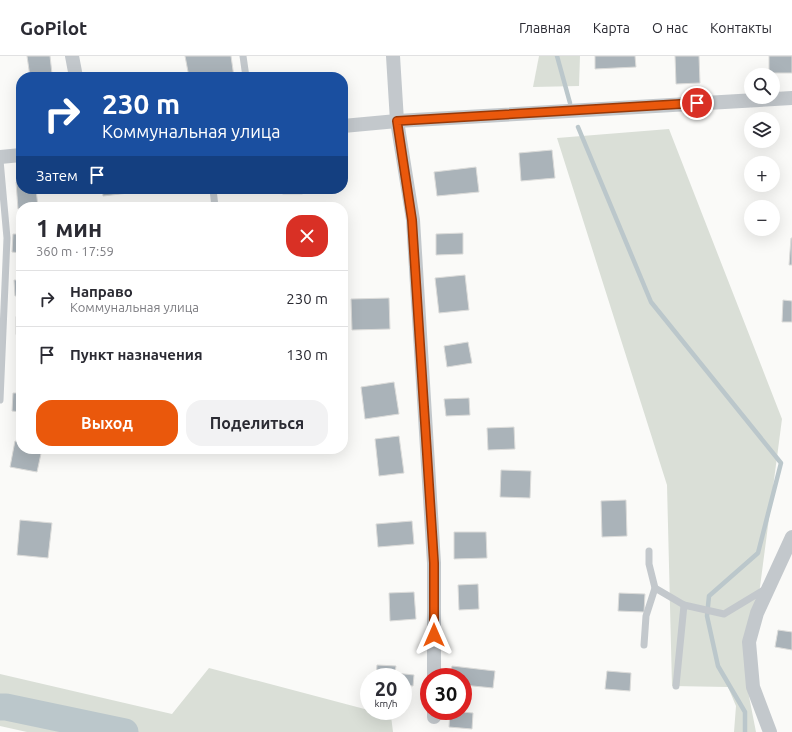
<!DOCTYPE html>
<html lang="ru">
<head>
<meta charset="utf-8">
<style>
  :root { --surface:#fff; --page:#f2f2f3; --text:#2b2b33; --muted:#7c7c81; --line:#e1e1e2; --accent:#ea580c }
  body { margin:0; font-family:Ubuntu,sans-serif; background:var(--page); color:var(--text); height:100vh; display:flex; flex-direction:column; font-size:15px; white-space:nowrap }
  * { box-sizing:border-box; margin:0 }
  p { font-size:13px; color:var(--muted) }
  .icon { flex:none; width:22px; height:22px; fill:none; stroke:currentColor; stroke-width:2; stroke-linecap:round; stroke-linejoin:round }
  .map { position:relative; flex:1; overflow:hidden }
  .drawer { position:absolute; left:16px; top:146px; width:332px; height:252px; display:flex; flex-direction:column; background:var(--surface); border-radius:16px; box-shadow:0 4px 16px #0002 }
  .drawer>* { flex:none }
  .banner { position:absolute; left:16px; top:16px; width:332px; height:122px; border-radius:16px; box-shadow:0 4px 16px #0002; background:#1a4fa0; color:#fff; overflow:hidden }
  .tools { position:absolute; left:744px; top:12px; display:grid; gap:8px }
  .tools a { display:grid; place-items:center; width:36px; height:36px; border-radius:50%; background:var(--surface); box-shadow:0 4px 16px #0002; font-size:20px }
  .speed { position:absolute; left:360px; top:612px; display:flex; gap:8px; font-size:20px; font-weight:700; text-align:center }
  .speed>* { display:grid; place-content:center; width:52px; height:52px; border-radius:50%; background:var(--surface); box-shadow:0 4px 16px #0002; line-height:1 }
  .speed small { font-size:10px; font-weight:400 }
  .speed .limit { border:6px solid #d22; background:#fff; color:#111 }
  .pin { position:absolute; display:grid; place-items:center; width:34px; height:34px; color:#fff; margin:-17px; border:2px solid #fff; border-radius:50%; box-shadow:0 1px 4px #0007 }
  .me { position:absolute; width:44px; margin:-22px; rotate:0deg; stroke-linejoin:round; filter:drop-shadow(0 0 3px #0008) }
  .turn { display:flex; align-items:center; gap:14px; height:84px; padding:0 20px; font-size:18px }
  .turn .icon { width:52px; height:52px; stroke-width:2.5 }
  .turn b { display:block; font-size:28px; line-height:34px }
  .then { display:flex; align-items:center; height:38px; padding:0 20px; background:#0003; gap:8px; font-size:15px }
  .round { display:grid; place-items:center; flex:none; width:42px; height:42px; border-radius:16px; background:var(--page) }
  .summary { display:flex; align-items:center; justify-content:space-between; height:68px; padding:0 20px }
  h1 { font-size:24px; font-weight:600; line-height:30px }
  .cta { display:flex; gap:8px; margin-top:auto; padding:8px 20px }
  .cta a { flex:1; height:46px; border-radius:16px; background:var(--accent); color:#fff; font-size:16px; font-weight:600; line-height:46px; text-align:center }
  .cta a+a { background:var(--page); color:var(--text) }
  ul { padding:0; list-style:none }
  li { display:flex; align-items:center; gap:12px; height:56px; padding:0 20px; border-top:1px solid var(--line) }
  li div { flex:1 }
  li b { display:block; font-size:15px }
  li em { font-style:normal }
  header { display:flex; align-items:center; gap:24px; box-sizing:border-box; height:56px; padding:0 20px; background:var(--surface); border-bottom:1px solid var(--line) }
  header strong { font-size:19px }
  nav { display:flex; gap:22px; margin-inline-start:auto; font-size:14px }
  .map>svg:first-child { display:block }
  .green { fill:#dadfd7 }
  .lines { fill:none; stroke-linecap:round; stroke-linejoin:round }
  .stream { stroke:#bbc7cb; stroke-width:4.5 }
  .river { stroke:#bbc7cb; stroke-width:27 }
  .building { fill:#aab3b9; stroke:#dcdcda }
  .service { stroke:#c3c8cc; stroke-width:7 }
  .minor { stroke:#c3c8cc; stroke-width:14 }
  .route-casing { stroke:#983908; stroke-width:10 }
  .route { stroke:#ea580c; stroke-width:7 }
</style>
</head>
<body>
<header>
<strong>GoPilot</strong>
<nav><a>Главная</a><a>Карта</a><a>О нас</a><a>Контакты</a></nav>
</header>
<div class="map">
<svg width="792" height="676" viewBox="0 0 792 676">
  <rect width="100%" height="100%" fill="#fafaf8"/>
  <g class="green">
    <polygon points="539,0 580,0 579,30 533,31"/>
    <polygon points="669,73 782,363 747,630 756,676 734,676 736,650 728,631 672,630 667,429 557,82"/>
    <polygon points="209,612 391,660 393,676 27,676 0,670 0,618 172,658"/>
  </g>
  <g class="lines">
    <g class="stream">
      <polyline points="557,0 570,47"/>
      <polyline points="578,71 651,246 781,407 758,497 709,540 707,560 718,610 745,656 745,676"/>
    </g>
    <polyline class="river" points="0,651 6,651 125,676"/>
  </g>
  <g class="building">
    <polygon points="27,0 50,0 52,18 30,21"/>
    <polygon points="185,0 231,0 234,21 189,21"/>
    <polygon points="595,0 635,0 636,11 595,13"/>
    <polygon points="675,0 699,0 700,27 676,28"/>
    <rect x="769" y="0" width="23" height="17"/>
    <polygon points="552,94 555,122 521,125 519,97"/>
    <polygon points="476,111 479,136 437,140 434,116"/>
    <polygon points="21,125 21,133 36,133 38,151 21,151 21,152 18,153 16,126"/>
    <polygon points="102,133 137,133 137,136 103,140"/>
    <rect x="283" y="133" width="19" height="5"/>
    <polygon points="463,177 463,198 436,199 436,178"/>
    <polygon points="13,178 21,178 21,197 12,196"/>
    <polygon points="791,182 792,182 792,209 789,209"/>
    <polygon points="465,219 469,254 439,257 435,222"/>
    <polygon points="14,224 21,224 21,240 15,240"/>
    <polygon points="389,242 390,273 352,274 351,243"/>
    <polygon points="783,244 792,245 792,266 782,266"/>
    <rect x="16" y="261" width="5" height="17"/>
    <polygon points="468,286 472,307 447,311 444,290"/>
    <polygon points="394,326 399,358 365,363 361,331"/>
    <polygon points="13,337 21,337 21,356 12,355"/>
    <polygon points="469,342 470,359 446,360 444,343"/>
    <polygon points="514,371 515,393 488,394 487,372"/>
    <polygon points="399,380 404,417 379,420 375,383"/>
    <polygon points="15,385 21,386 21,393 42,393 37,416 10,411"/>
    <polygon points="501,414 531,415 530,442 500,441"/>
    <polygon points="626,444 627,480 602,481 601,445"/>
    <polygon points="20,464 52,467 48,502 17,499"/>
    <polygon points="412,465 414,488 378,491 376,468"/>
    <polygon points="454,476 486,476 487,502 454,503"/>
    <polygon points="478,528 479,553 459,554 458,529"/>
    <polygon points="414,536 416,563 390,565 389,537"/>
    <polygon points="619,537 645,538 644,556 618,555"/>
    <polygon points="778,574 792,576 792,594 775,591"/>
    <polygon points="377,609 396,610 395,617 414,619 413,630 403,629 403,621 376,621"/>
    <polygon points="452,610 495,615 493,632 463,629 463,621 450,621"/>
    <polygon points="607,615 631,617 630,635 605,633"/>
    <polygon points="450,655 473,657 472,673 449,671"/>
  </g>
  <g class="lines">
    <g class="service">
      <polyline points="243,0 246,21"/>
      <polyline points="0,104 7,182 0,344"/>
      <polyline points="213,133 215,151"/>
      <polyline points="649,495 649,508 655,532 684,549"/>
      <polyline points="644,589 646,560 655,532"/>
      <polyline points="676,630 684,549 724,558 767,532"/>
    </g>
    <g class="minor">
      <polyline points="72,0 76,21"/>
      <polyline points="393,0 397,65 413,164 434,507 434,621"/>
      <polyline points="343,70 397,65 792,42"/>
      <polyline points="0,101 21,99"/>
      <polyline points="434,655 434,661"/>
      <polyline points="770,676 753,631 749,586 757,557 792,481"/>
    </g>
  </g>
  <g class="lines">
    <g class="route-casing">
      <polyline id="route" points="434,579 434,507 412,164 397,65 697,47"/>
    </g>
    <use href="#route" class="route"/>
  </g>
</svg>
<div class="tools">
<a><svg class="icon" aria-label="search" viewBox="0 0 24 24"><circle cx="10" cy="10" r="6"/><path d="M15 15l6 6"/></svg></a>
<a><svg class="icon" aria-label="layers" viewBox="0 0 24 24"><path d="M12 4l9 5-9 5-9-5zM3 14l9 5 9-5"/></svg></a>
<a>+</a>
<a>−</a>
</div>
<div class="speed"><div>20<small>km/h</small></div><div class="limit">30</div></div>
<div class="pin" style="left:697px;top:47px;background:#d93025"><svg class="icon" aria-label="arrive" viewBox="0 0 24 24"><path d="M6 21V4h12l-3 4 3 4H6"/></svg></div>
<svg class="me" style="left:434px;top:579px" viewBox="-20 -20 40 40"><path d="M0-17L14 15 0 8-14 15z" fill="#ea580c" stroke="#fff" stroke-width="4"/></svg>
<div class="banner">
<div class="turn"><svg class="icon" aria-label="right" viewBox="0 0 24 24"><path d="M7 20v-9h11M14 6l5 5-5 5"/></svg><div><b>230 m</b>Коммунальная улица</div></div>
<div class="then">Затем<svg class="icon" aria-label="arrive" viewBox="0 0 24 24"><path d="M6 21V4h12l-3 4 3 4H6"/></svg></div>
</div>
<section class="drawer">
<div class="summary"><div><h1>1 мин</h1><p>360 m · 17:59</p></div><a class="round" style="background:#d93025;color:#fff"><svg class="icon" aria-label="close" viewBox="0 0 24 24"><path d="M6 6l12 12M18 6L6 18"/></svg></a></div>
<ul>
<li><svg class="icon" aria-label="right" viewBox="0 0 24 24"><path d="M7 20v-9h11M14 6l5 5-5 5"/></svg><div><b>Направо</b><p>Коммунальная улица</p></div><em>230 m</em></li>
<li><svg class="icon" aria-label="arrive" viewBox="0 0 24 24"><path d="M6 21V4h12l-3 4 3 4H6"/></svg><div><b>Пункт назначения</b></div><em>130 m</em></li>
</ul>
<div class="cta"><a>Выход</a><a>Поделиться</a></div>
</section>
</div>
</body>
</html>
